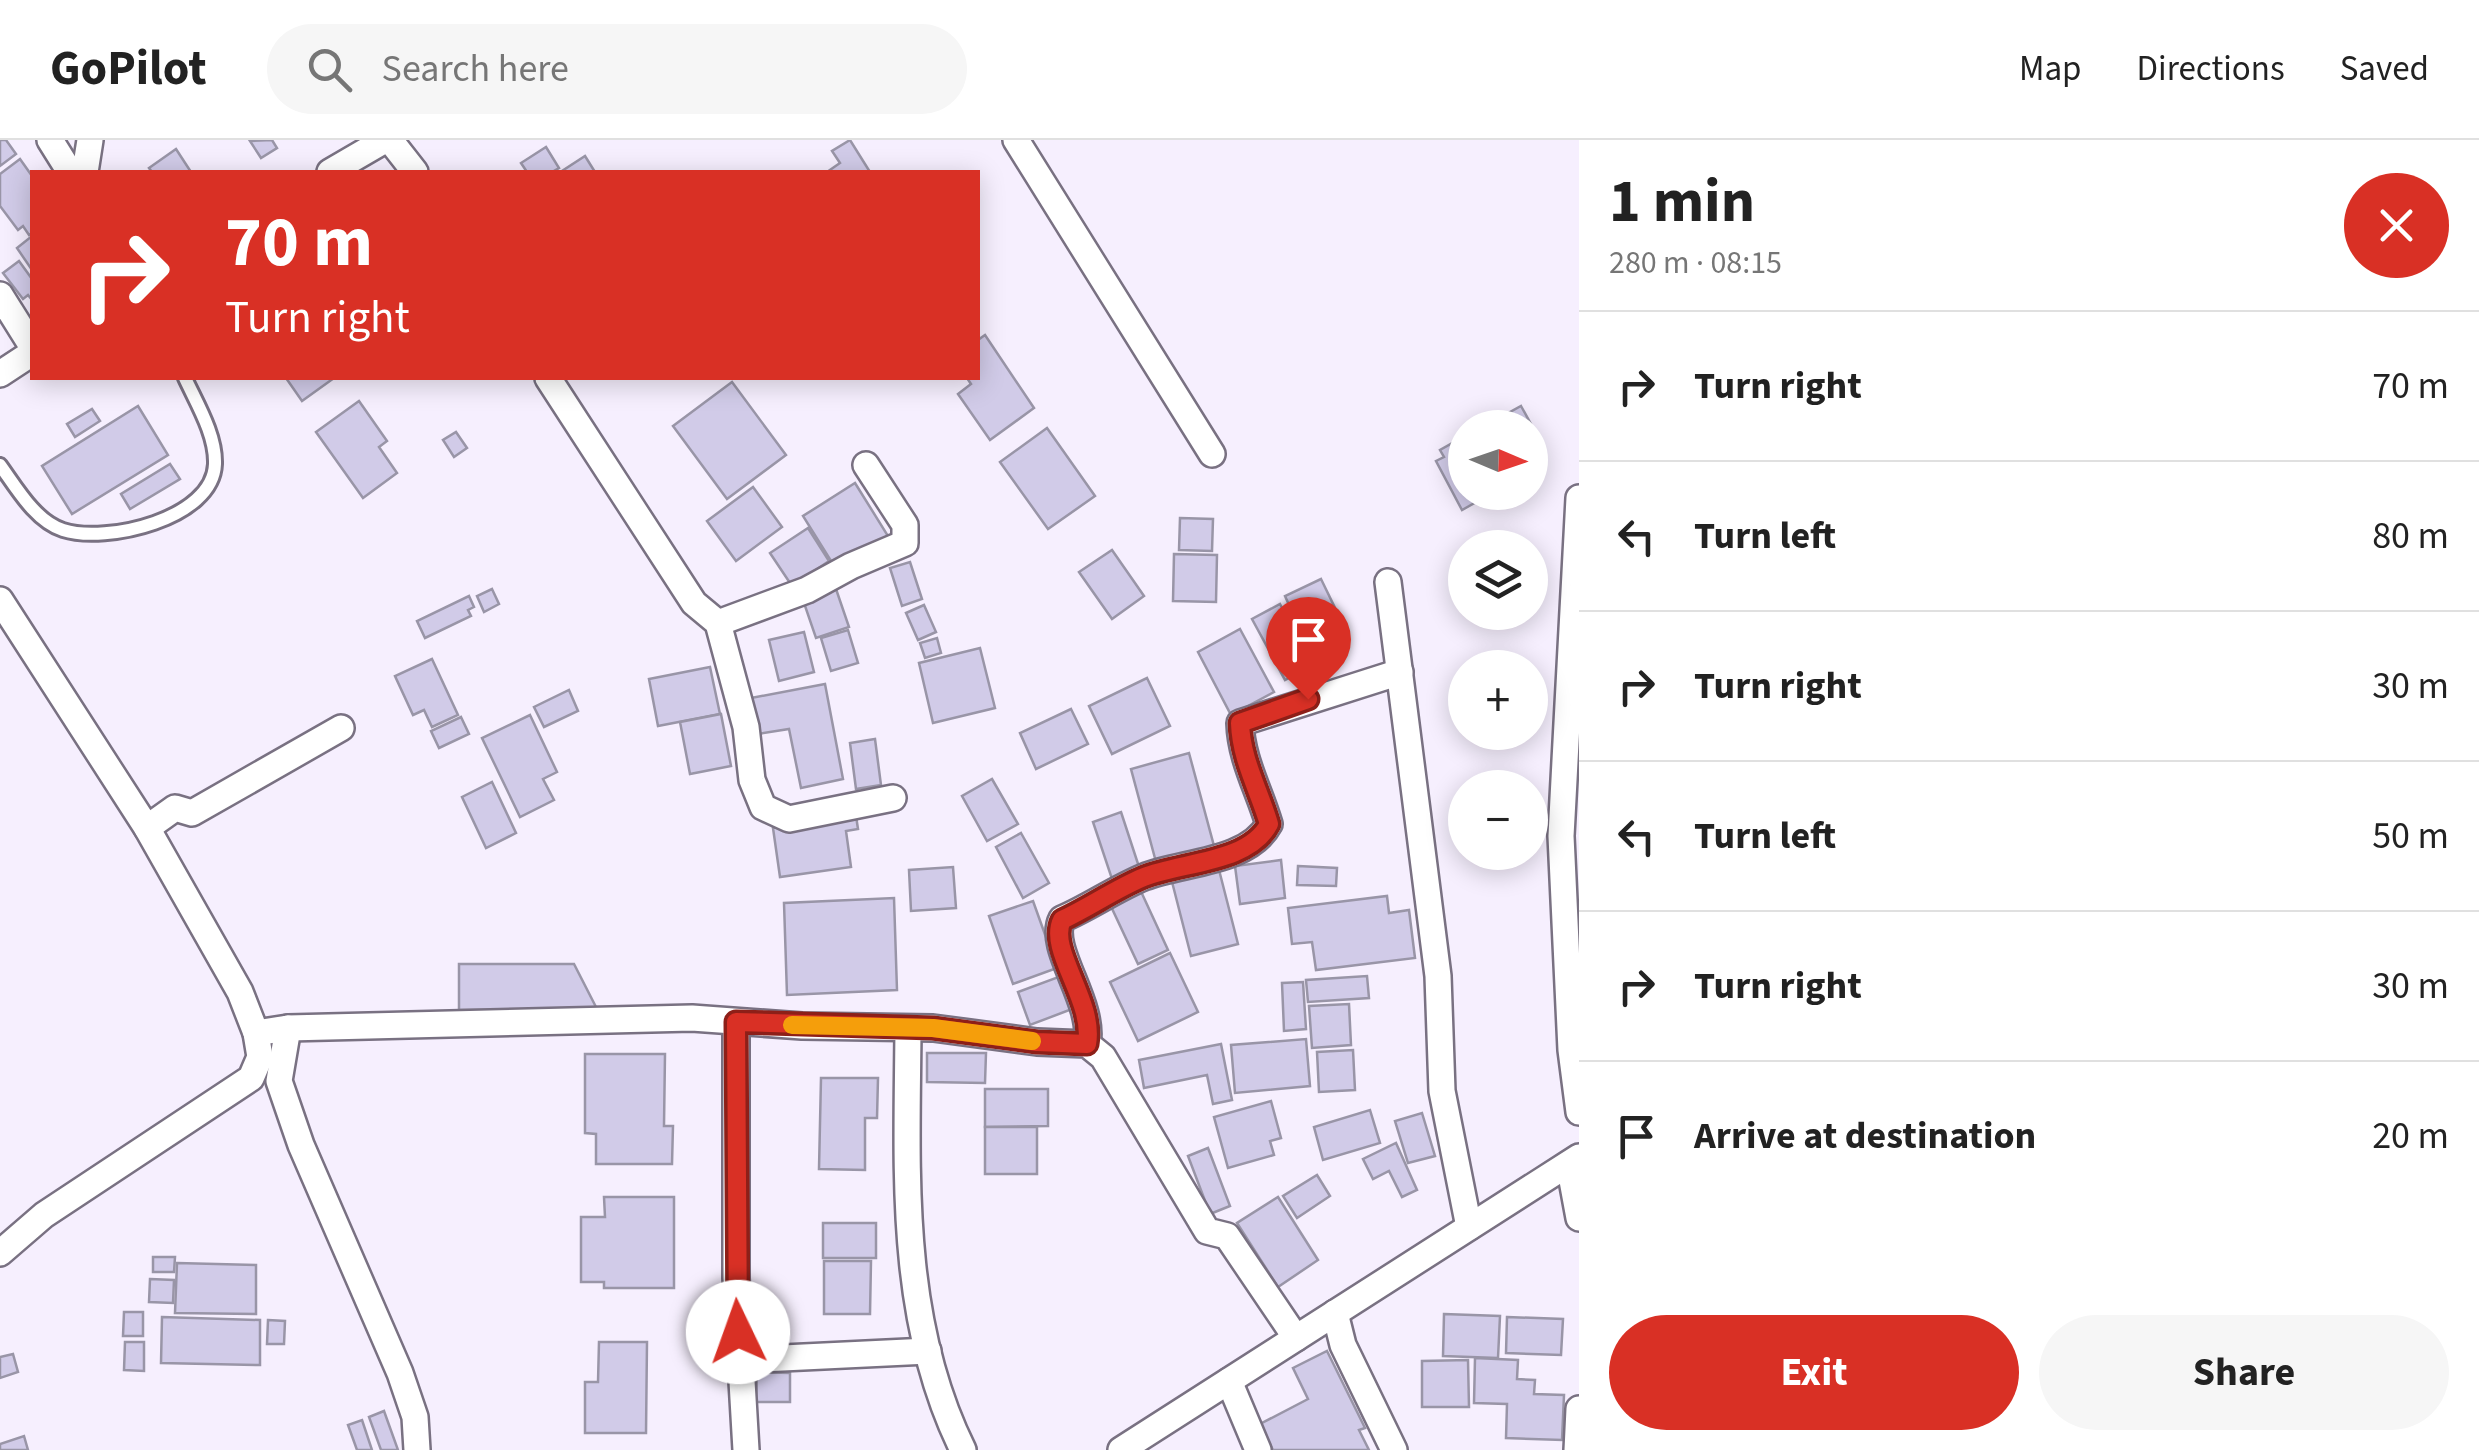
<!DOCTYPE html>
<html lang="en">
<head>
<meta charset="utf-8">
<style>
  :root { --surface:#fff; --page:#f6f6f6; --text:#222; --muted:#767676; --line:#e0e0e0; --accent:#d93025 }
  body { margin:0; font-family:"Source Sans 3",sans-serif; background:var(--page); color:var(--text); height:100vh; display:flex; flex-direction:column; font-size:38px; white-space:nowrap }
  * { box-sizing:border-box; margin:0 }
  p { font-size:32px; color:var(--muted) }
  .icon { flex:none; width:55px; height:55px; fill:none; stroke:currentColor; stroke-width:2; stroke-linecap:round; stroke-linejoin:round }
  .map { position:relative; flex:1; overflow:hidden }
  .side { display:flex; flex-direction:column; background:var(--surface); width:900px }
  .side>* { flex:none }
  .banner { position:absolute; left:30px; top:30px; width:950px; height:210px; border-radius:0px; box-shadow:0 5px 25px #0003; background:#d93025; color:#fff; overflow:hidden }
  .needle { width:65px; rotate:92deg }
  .buttons { position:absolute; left:1448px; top:270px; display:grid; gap:20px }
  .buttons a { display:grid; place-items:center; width:100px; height:100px; border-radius:50%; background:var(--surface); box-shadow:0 5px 25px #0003; font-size:50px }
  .pin { position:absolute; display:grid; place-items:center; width:85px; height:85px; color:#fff; margin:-102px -42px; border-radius:50% 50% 50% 0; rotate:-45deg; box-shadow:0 0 10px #0007 }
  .pin .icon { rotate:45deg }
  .me { position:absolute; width:110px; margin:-55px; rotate:357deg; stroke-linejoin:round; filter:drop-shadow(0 0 8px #0008) }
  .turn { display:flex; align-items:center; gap:35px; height:210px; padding:0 30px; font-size:45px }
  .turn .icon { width:130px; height:130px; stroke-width:2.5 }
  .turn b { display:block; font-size:70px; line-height:85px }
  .round { display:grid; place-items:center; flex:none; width:105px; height:105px; border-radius:52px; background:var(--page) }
  .overview { display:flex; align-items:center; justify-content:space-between; height:170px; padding:0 30px }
  h1 { font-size:60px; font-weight:700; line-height:75px }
  .primary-button { display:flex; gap:20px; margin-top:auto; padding:20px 30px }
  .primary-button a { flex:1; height:115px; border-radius:60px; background:var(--accent); color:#fff; font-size:40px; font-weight:700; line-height:115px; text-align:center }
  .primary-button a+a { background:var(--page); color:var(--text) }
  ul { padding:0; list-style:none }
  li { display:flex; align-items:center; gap:30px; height:150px; padding:0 30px; border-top:2px solid var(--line) }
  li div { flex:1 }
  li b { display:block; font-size:38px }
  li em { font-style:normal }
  header { display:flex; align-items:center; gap:60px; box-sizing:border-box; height:140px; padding:0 50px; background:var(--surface); border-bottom:2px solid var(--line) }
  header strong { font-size:48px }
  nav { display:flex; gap:55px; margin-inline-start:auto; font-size:35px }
  .search { width:700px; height:90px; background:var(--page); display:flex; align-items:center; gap:25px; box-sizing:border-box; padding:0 35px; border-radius:55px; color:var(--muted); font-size:38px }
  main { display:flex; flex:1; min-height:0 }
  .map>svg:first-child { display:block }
  .building { fill:#d1cbe8; stroke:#9995a7; stroke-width:2.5 }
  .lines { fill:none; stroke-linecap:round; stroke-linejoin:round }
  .lane-casing { stroke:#797182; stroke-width:18 }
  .street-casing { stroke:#797182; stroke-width:30 }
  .lane { stroke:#fff; stroke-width:12 }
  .street { stroke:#fff; stroke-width:25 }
  .route-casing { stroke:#8d1f18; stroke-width:25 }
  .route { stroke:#d93025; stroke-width:18 }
  .slow { stroke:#f59e0b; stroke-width:18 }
</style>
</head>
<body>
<header>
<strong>GoPilot</strong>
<div class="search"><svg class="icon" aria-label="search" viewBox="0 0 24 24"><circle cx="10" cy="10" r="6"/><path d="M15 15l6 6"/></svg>Search here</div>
<nav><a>Map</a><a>Directions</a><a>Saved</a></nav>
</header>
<main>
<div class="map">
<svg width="1579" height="1310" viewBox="0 0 1579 1310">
  <rect width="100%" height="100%" fill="#f6effe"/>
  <g class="building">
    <polygon points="0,0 6,0 16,14 0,26"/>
    <polygon points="272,0 277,8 261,18 250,1"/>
    <polygon points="850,0 870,32 827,32 840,23 832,11"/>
    <polygon points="546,7 559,28 552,32 527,32 521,23"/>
    <polygon points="176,9 191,32 152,32 149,28"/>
    <polygon points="585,16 595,32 563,32 562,31"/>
    <polygon points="20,19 32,36 32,93 29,95 23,86 18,90 0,66 0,34"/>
    <polygon points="32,96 32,130 17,108"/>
    <polygon points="19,121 32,139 32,160 28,155 23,159 3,133"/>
    <polygon points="985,195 1034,268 990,300 958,254 971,244 967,238 978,238 978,200"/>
    <polygon points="286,238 334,238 302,261"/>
    <polygon points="732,242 786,315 727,359 673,286"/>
    <polygon points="359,261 387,301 379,307 397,333 363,358 316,292"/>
    <polygon points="138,266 168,315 72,374 42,326"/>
    <polygon points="1521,266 1531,284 1525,288 1481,288"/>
    <polygon points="92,269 100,281 75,297 67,284"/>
    <polygon points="1047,288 1095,356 1048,389 1000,322"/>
    <polygon points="456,292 467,308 454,317 443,300"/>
    <polygon points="1465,296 1465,352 1494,352 1462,370 1436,321 1444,317 1440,310"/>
    <polygon points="170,324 180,339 130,369 121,354"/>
    <polygon points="855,343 888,396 836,429 803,376"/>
    <polygon points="753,347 782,387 736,421 707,381"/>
    <polygon points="1180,378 1213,379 1212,411 1179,410"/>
    <polygon points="808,388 829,421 792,446 770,413"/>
    <polygon points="1112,410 1144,456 1112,479 1079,432"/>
    <polygon points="1174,414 1217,415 1216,462 1173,461"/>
    <polygon points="910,422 922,459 902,466 890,428"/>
    <polygon points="1321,439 1337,472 1300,489 1285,456"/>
    <polygon points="492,449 499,464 484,472 477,456"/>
    <polygon points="836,449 849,487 816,498 803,460"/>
    <polygon points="469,456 474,467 468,470 471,476 425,498 417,481"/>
    <polygon points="1280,464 1313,525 1285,540 1252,479"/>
    <polygon points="924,465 936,492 918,500 906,473"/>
    <polygon points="1240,489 1274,552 1231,575 1198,512"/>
    <polygon points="848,490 858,523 831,531 821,498"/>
    <polygon points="804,492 814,532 779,541 769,500"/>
    <polygon points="937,498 941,513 925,518 920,503"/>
    <polygon points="980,508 995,568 933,583 919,523"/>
    <polygon points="432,519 458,575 432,587 424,570 413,575 395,536"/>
    <polygon points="710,527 720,574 658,586 649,539"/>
    <polygon points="1147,538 1170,586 1112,614 1089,566"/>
    <polygon points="825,544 843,639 801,648 789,589 758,594 751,558"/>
    <polygon points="569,550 578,571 544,587 534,567"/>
    <polygon points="1071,569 1088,604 1036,629 1020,593"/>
    <polygon points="721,574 731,626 690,634 680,582"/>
    <polygon points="530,575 557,632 543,639 554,660 520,677 482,598"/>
    <polygon points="461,577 469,594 439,608 431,591"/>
    <polygon points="875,599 881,645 856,649 850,603"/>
    <polygon points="1189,613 1214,706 1156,722 1131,629"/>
    <polygon points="992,639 1018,684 987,701 962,656"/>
    <polygon points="492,642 516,693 486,708 462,657"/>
    <polygon points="1121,672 1141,733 1113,742 1093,682"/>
    <polygon points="856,676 858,689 846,691 851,727 780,737 773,688"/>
    <polygon points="1021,693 1049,743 1023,758 996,707"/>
    <polygon points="1281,720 1285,758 1240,764 1235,726"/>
    <polygon points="1217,722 1238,804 1191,816 1170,734"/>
    <polygon points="1298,726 1337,728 1336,746 1297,745"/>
    <polygon points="953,727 956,768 911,771 909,730"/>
    <polygon points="1138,745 1168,810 1138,824 1108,760"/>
    <polygon points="1387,756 1389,773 1409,770 1415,818 1316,830 1312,802 1292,804 1288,768"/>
    <polygon points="894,758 897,850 787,855 784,763"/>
    <polygon points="1033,761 1057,828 1013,844 989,776"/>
    <polygon points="1170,813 1198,872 1138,901 1110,842"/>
    <polygon points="459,824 574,824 597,869 459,870"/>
    <polygon points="1061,836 1072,869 1030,885 1018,852"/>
    <polygon points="1367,836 1369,858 1308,862 1306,840"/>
    <polygon points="1303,842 1306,889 1284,891 1282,843"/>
    <polygon points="1349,864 1351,905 1312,908 1309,866"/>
    <polygon points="1306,899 1310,946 1235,953 1231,905"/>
    <polygon points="1221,904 1232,960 1213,964 1207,935 1144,948 1139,920"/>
    <polygon points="1353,910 1355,950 1319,952 1317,912"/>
    <polygon points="927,913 986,913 985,943 927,942"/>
    <polygon points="585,914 665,914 664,986 673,986 672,1024 596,1024 596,994 585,993"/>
    <polygon points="821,938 878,938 877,978 865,978 865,1030 819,1029"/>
    <polygon points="985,949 1048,949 1048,986 985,987"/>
    <polygon points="1271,961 1281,998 1270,1001 1274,1015 1228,1028 1214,977"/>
    <polygon points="1370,970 1380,1003 1323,1020 1314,987"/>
    <polygon points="1422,973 1435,1016 1408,1023 1395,981"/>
    <rect x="985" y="987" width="52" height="47"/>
    <polygon points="1396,1003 1417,1050 1402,1057 1389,1031 1373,1039 1363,1019"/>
    <polygon points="1208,1008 1230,1066 1210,1074 1188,1016"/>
    <polygon points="1317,1035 1330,1056 1297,1078 1283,1056"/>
    <polygon points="604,1057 674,1057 674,1148 604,1148 604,1142 581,1142 581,1077 605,1077"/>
    <polygon points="1278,1057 1318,1120 1278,1147 1237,1083"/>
    <rect x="823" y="1083" width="53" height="35"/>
    <polygon points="153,1117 175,1117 174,1132 153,1132"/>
    <polygon points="824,1121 871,1121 870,1174 824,1174"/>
    <polygon points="177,1123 256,1125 256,1174 175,1173"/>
    <polygon points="150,1139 174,1140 173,1163 149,1162"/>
    <polygon points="124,1172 143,1172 143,1196 123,1196"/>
    <polygon points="1444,1174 1500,1176 1498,1218 1443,1216"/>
    <polygon points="162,1177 260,1180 260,1225 161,1223"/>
    <polygon points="1507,1177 1563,1179 1561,1215 1506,1213"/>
    <polygon points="268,1180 285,1181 284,1204 267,1204"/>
    <polygon points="125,1202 144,1202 144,1231 124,1230"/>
    <polygon points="599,1202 647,1202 646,1293 585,1293 585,1242 598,1242"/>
    <polygon points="1327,1211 1365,1288 1359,1290 1369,1310 1273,1310 1260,1284 1308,1259 1293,1228"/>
    <polygon points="13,1214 18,1232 0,1238 0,1217"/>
    <polygon points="1475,1218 1518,1220 1517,1239 1535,1240 1534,1254 1564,1255 1562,1300 1506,1298 1507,1264 1474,1263"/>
    <polygon points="1468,1220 1469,1267 1422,1267 1422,1221"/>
    <polygon points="757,1232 790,1233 790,1262 756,1262"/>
    <polygon points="384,1271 398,1310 381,1310 369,1277"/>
    <polygon points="362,1280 372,1310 357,1310 348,1285"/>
    <polygon points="24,1296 28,1310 0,1310 0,1304"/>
  </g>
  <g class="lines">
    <g class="lane-casing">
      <path id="lane" d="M0,325C16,347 35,381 63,390C106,404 213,379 215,324C216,295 197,264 185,238"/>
    </g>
    <g class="street-casing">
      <g id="street">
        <polyline points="50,0 70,32"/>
        <polyline points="390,0 415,32"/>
        <polyline points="1016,0 1212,314"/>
        <polyline points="85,32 90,0"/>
        <polyline points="330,32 385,0"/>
        <polyline points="0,155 32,206"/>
        <polyline points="0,234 32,213"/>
        <polyline points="548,238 694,463 718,483 746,587 752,640 763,667 789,679 893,658"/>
        <polyline points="1579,358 1561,696 1571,910 1579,972"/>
        <polyline points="1388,442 1438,836 1442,951 1469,1087"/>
        <polyline points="0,460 147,688 240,852 256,893 260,917 251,938 44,1075 0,1113"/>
        <polyline points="718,483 807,450 851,426 905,403 905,385 866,325"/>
        <polyline points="147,688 175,668 192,673 341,588"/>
        <polyline points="736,883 736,1138 746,1310"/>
        <polyline points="288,888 279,941 301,1005 400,1233 415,1277 417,1310"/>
        <path d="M908,889C907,1031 898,1179 963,1310"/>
        <polyline points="256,893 288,888 692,878 802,886 933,888 1037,902 1087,904 1103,917 1207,1091 1227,1096 1296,1198"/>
        <path d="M1087,904C1095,862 1047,808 1062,779C1090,767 1115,749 1144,737C1181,722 1248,723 1269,684C1259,650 1241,619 1240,583L1400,532"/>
        <polyline points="1569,1024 1579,1078"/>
        <polyline points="1335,1173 1343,1205 1394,1310"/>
        <polyline points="740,1220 928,1211"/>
        <polyline points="1229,1241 1258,1310"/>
        <polyline points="1121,1310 1579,1017"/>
        <polyline points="1577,1310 1579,1269"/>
      </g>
    </g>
    <use href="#lane" class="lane"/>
    <use href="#street" class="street"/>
  </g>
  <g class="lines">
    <g class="route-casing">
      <path id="route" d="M738,1192L736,882L933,888L1037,902L1087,904C1095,861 1047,810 1062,780C1090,767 1115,749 1144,737C1181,722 1249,723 1269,684C1259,650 1241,619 1240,583L1308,559"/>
    </g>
    <use href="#route" class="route"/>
    <polyline class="slow" points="792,885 933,888 1032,901"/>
  </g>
</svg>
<div class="buttons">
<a><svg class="needle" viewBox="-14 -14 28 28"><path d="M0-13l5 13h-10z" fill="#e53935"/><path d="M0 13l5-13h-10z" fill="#767676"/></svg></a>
<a><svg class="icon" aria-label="layers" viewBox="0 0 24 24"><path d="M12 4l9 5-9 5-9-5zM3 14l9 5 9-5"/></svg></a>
<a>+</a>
<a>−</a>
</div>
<div class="pin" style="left:1308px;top:559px;background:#d93025"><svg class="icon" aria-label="arrive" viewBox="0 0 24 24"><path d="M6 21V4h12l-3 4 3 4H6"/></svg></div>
<svg class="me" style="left:738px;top:1192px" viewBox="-20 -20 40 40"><circle r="19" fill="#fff"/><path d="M0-13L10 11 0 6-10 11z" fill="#d93025"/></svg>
<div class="banner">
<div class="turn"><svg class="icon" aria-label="right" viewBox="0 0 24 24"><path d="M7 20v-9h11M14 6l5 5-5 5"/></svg><div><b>70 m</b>Turn right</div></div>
</div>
</div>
<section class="side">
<div class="overview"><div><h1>1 min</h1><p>280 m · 08:15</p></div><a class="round" style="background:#d93025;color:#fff"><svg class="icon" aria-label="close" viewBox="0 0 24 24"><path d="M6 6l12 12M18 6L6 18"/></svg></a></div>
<ul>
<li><svg class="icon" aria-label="right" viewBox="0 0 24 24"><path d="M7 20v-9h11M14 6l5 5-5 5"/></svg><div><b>Turn right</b></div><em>70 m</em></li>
<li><svg class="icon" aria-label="left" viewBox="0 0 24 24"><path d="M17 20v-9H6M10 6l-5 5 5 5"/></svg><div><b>Turn left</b></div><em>80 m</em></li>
<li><svg class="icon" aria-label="right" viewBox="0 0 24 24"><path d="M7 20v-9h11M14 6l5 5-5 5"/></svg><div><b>Turn right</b></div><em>30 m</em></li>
<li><svg class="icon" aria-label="left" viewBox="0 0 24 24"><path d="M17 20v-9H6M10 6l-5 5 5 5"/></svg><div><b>Turn left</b></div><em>50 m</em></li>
<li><svg class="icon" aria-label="right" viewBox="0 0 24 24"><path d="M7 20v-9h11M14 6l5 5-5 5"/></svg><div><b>Turn right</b></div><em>30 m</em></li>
<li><svg class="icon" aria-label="arrive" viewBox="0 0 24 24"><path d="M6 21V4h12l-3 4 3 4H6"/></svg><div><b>Arrive at destination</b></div><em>20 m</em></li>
</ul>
<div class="primary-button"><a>Exit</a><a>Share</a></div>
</section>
</main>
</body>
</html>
